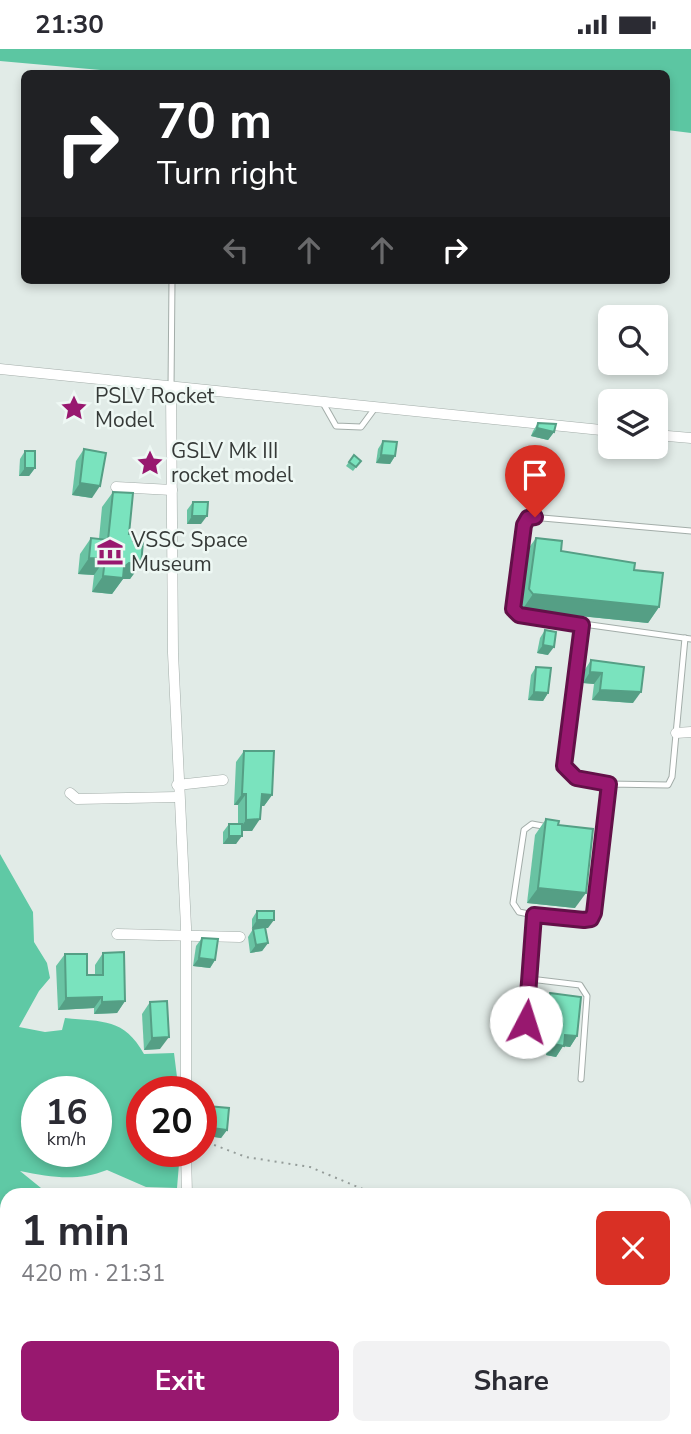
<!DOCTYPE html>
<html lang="en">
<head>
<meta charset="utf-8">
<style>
  :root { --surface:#fff; --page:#f2f2f3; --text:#2b2b33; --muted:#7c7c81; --accent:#98186f }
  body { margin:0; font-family:"Nunito Sans",sans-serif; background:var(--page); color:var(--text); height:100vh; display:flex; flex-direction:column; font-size:26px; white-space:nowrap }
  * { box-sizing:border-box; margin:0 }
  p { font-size:23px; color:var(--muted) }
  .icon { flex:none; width:38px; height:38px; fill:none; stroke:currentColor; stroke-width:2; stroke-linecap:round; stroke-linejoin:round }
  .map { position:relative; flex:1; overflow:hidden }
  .details { position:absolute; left:0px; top:1139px; width:691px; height:247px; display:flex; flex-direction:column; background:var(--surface); border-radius:21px 21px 0 0; box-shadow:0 4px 10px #0003 }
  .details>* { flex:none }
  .banner { position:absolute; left:21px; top:21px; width:649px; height:214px; border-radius:10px; box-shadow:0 4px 10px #0003; background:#202124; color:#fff; overflow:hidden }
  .tools { position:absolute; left:598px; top:256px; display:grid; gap:14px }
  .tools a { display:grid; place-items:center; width:70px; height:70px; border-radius:10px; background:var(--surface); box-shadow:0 4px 10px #0003; font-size:35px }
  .speed { position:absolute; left:21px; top:1027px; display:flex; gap:14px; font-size:35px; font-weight:700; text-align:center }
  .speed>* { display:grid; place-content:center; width:91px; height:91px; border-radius:50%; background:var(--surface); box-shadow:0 4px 10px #0003; line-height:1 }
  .speed small { font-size:18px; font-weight:400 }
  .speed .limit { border:10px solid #d22; background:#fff; color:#111 }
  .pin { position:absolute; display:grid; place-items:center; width:60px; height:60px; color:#fff; margin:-72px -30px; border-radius:50% 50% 50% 0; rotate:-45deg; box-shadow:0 0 7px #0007 }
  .pin .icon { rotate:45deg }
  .me { position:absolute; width:77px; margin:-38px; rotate:5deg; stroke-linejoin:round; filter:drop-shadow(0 0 5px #0008) }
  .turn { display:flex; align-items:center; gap:24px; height:147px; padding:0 21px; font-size:32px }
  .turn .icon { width:91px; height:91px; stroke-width:2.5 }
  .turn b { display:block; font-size:49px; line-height:60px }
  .lanes { display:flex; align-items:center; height:66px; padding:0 21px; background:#0003; justify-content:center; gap:35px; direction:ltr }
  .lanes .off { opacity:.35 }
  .round { display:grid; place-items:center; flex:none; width:74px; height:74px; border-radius:10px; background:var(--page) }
  .headline { display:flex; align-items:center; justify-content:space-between; height:119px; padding:0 21px }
  h1 { font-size:42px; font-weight:700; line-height:52px }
  .action { display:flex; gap:14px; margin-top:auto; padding:14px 21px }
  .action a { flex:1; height:80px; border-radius:10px; background:var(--accent); color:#fff; font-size:28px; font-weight:700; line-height:80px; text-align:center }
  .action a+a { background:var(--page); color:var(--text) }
  .status { display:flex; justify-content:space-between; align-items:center; height:49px; padding:0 35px; background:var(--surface); direction:ltr }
  .status svg { height:19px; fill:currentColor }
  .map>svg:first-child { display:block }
  .forest { fill:#5fc9a5; fill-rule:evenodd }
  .water { fill:#5cc6a2 }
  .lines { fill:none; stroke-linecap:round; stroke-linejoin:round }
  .lane-casing { stroke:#a3ada9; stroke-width:7 }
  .street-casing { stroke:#a3ada9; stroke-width:11 }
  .path { stroke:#949c99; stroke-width:2; stroke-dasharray:2 5; stroke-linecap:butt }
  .lane { stroke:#fff; stroke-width:5 }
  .street { stroke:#fff; stroke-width:10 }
  .wall { fill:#69c3a3 }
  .shaded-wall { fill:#559f85 }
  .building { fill:#7ae3be; stroke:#559f85; stroke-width:2 }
  .route-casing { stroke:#631048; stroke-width:18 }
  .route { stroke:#98186f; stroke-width:12 }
  .labels { text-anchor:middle; stroke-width:5; stroke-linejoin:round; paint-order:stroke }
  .poi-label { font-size:21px; fill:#363a38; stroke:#eef8f4; text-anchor:start }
</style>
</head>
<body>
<div class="status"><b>21:30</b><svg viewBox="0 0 49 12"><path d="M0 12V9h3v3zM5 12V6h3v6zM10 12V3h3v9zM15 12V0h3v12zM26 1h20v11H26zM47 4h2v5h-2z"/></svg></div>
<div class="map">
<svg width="691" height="1385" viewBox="0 0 691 1385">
  <rect width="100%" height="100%" fill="#e1ebe7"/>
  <path class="forest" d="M0,805L33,863L34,893L47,914L50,929L39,942L19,978L45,983L62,981L65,969C103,973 124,969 144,1005L174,1004L177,1028L174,1043H142V1102L180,1103L177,1139L146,1138L107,1121C76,1133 51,1128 20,1122L41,1139L66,1146H7V1246L0,1244ZM37,1043H96V1102H37Z"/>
  <polygon class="water" points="0,0 691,0 691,84 667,81 667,24 134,24 0,12"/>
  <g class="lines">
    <g class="lane-casing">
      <g id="lane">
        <polyline points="171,339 172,231"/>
        <polyline points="323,354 336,377 361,378 375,359"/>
        <polyline points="691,482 531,468 524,476 513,557 519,566 691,590"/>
        <polyline points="582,576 564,717 576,729 609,735"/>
        <polyline points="534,866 519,863 513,854 524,781 532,775 548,778"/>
        <polyline points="530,930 580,936 587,947 581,1030"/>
        <polyline points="524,994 534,866 591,870 609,735 668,736 672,728 685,589"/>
        <polyline points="0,1272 4,1279 0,1299"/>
        <polyline points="308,1379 319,1385"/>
      </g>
    </g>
    <g class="street-casing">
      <g id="street">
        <polyline points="0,320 611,382"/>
        <polyline points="171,339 173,604 186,878 186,1043"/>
        <polyline points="656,386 691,389"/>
        <polyline points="116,438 172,441"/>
        <polyline points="676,684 691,683"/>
        <polyline points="177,736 223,731"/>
        <polyline points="70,744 77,750 177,748"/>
        <polyline points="117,885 240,888"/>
        <polyline points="186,1102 187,1146"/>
        <polyline points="190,1379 190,1385"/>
      </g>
    </g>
    <g class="path">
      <polyline points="201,1091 246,1108 310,1118 377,1146"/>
      <polyline points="684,1197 691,1198"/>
    </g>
    <use href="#lane" class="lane"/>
    <use href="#street" class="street"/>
  </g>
  <g class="wall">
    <polygon points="538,374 554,383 548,391 531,387 533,382"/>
    <polygon points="383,392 395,407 390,415 376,414 378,400"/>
    <polygon points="84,400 92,449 72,446 76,412"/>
    <polygon points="25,402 35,419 29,427 19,427 20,410"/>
    <polygon points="354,406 361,412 353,422 346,417"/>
    <polygon points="113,443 141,515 130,530 123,530 112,545 92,543 94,526 78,525 80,505 91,489 99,490 102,458"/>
    <polygon points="193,453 201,475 187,475 187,461"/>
    <polygon points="536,489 561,502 634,521 659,558 648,574 522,561 518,556 525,504"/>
    <polygon points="545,581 548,606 537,604 540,589"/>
    <polygon points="591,611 633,654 592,651 594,635 583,634 584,622"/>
    <polygon points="536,618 548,644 543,652 528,651 531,626"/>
    <polygon points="244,702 272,746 264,757 261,757 252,782 242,782 236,795 223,795 223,783 229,775 238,775 238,756 234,756 236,713"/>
    <polygon points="546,770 558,776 575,859 527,854 535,786"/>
    <polygon points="257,862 268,879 265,879 268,894 262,902 250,904 248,888 253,880 256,879 252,879 252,870"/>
    <polygon points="202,889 215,911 210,919 193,917 196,897"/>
    <polygon points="103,904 125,952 117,964 94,965 94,959 58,961 56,917 65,905 87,926 95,926 95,916"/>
    <polygon points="550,944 577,987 570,998 563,997 556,1008 546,1006 547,995 539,994 540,988 530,986 531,973 539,962 542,963 543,955"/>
    <polygon points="150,953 160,1000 144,1001 142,965"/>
    <polygon points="207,1057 227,1081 221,1089 201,1086 201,1065"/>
  </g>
  <g class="shaded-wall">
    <polygon points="537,379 554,383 548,391 531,387"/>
    <polygon points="381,406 395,407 390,415 376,414"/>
    <polygon points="25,419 35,419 29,427 19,427"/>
    <polygon points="80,434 100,437 92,449 72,446"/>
    <polygon points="192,467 207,467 201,475 187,475"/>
    <polygon points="89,509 105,510 94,526 78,525"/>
    <polygon points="129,514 141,515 130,530 123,530 112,545 92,543 103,527"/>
    <polygon points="533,545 659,558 648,574 522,561"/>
    <polygon points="543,596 554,598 548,606 537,604"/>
    <polygon points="590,623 602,624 594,635 583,634"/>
    <polygon points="600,641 641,643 633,654 592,651"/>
    <polygon points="534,643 548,644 543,652 528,651"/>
    <polygon points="242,745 246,745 238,756 234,756"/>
    <polygon points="262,745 272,746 264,757 255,757"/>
    <polygon points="260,770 252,782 238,782 246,771"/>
    <polygon points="229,787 242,787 236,795 223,795"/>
    <polygon points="538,839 586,844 575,859 527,854"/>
    <polygon points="257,871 274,871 268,879 252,879"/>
    <polygon points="268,894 262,902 250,904 256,896"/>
    <polygon points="199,909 215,911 210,919 193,917"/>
    <polygon points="102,948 94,959 58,961 66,949"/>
    <polygon points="125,952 117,964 94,965 102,953"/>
    <polygon points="538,975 548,977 540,988 530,986"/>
    <polygon points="547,983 555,984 547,995 539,994"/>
    <polygon points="565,986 577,987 570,998 563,997 556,1008 546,1006 553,995"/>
    <polygon points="169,988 160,1000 144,1001 152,989"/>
    <polygon points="204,1078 227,1081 221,1089 201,1086 201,1082"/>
  </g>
  <g class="building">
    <polygon points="538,374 556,375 554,383 537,379"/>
    <polygon points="383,392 397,393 395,407 381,406"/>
    <polygon points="84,400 106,404 100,437 80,434"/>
    <rect x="25" y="402" width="10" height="17"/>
    <polygon points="354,406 361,412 356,418 349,413"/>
    <polygon points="113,443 133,444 129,485 134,485 133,492 143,493 141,515 129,514 124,518 123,529 103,527 105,510 89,509 91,489 108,491"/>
    <polygon points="193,453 208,453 207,467 192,467"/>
    <polygon points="536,489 562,492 561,502 635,514 634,521 663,524 659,558 533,545 529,540"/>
    <polygon points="545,581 556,583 554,598 543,596"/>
    <polygon points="591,611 644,618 641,643 600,641 602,624 590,623"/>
    <polygon points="536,618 551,619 548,644 534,643"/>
    <polygon points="244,702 274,702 272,746 262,745 260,770 246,771 246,745 242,745"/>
    <polygon points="546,770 559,772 558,776 593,780 586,844 538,839"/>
    <rect x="229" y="775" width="13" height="12"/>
    <rect x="257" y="862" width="17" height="9"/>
    <polygon points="265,878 268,894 256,896 253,880"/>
    <polygon points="202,889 218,890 215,911 199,909"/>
    <polygon points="124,903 125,952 102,953 102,948 66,949 65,905 87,905 87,926 103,926 103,904"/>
    <polygon points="550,944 581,948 577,987 565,986 564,997 553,995 555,984 547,983 548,977 538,975 539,962 548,964"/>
    <polygon points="167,952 169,988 152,989 150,953"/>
    <polygon points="207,1057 229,1059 227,1081 204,1078"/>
  </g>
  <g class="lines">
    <g class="route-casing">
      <polyline id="route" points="526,973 534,866 584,871 591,870 594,864 609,735 576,729 564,717 582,576 519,566 513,560 524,476 528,469 535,468"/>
    </g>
    <use href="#route" class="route"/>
  </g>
  <defs>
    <g id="sight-bare" transform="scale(2.1)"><path d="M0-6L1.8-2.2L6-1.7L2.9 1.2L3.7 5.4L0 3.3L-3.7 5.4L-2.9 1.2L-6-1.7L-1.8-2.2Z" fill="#98186f" stroke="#eef8f4" stroke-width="2.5" paint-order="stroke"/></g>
    <g id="museum-bare" transform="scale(2.1)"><path d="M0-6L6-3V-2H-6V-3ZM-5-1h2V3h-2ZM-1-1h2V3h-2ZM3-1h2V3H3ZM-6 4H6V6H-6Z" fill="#98186f" stroke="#eef8f4" stroke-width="2.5" paint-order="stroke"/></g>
  </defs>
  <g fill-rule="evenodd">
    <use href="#sight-bare" x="74" y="359"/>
    <use href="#sight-bare" x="150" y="414"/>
    <use href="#museum-bare" x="110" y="503"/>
  </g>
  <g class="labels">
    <g class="poi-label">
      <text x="95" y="354">PSLV Rocket<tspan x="95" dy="24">Model</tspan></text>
      <text x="171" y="409">GSLV Mk III<tspan x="171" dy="24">rocket model</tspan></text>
      <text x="131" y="498">VSSC Space<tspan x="131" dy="24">Museum</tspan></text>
    </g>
  </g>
</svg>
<div class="tools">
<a><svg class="icon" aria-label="search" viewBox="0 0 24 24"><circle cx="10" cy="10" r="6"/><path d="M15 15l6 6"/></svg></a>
<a><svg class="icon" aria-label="layers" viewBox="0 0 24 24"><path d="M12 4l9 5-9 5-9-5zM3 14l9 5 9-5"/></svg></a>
</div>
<div class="speed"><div>16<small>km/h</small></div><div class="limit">20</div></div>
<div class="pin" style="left:535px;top:468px;background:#d93025"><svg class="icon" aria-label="arrive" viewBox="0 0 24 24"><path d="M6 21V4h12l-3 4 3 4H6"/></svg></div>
<svg class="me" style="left:526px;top:973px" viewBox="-20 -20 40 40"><circle r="19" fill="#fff"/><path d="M0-13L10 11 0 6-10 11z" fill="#98186f"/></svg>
<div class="banner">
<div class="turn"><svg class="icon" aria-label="right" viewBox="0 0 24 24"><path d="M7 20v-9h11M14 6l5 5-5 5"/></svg><div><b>70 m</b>Turn right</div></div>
<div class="lanes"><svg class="icon off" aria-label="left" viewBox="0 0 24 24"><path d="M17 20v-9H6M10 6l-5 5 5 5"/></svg><svg class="icon off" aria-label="ahead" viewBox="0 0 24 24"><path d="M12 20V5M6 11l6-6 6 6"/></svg><svg class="icon off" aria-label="ahead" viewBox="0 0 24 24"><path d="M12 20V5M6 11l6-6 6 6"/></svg><svg class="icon" aria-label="right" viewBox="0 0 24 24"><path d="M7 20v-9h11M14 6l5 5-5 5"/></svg></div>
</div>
<section class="details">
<div class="headline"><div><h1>1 min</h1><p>420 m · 21:31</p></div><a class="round" style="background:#d93025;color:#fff"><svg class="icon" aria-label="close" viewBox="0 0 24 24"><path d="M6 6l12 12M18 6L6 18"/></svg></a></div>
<div class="action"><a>Exit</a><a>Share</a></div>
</section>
</div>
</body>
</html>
